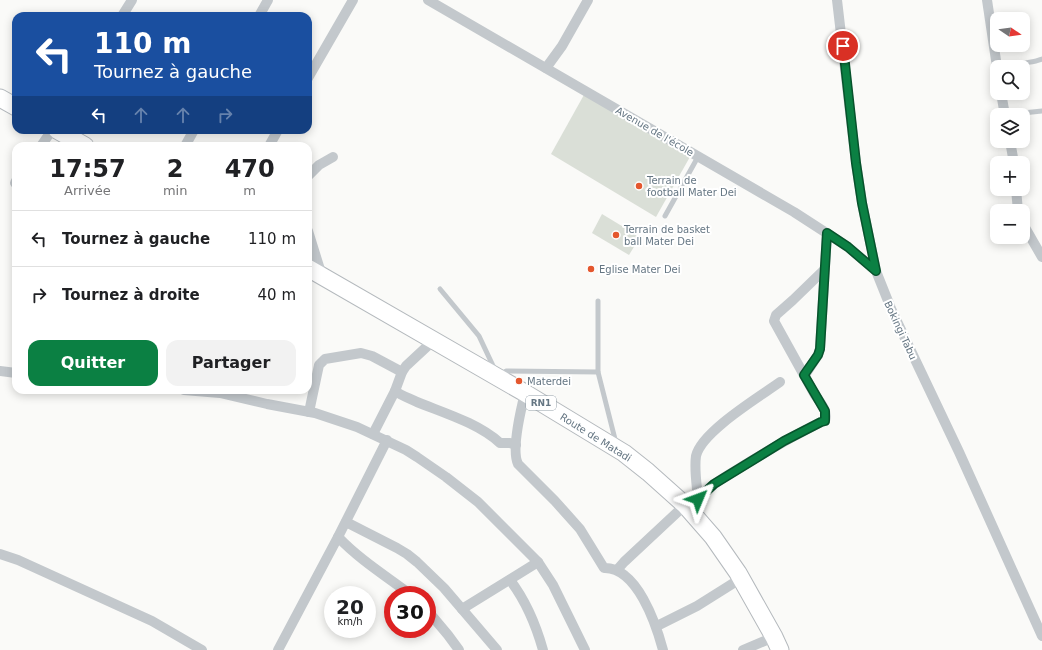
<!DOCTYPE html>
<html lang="fr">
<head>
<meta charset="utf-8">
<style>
  :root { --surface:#fff; --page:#f2f2f2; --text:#202124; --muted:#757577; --line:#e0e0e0; --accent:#0b8043 }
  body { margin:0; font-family:"DejaVu Sans",sans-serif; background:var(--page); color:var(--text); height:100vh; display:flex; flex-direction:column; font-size:15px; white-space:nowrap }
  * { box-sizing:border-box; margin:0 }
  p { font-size:13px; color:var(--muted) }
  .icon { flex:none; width:22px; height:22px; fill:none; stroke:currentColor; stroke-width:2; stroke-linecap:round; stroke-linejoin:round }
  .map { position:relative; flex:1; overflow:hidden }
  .side { position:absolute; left:12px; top:142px; width:300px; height:252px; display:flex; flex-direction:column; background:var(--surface); border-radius:12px; box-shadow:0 2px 10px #0003 }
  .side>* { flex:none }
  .top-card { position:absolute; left:12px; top:12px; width:300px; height:122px; border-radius:12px; box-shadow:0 2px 10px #0003; background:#1a4fa0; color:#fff; overflow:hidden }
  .needle { width:26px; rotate:103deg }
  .fabs { position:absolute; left:990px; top:12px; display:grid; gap:8px }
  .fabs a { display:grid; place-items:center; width:40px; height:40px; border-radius:8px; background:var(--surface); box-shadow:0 2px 10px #0003; font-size:20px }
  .speed { position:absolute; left:324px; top:586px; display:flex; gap:8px; font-size:20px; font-weight:700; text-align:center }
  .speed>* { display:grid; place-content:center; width:52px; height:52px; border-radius:50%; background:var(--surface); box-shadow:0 2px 10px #0003; line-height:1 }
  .speed small { font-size:10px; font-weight:400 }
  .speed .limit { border:6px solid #d22; background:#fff; color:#111 }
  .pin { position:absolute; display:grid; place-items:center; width:34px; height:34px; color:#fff; margin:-17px; border:2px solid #fff; border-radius:50%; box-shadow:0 1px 4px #0007 }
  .me { position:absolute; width:44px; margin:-22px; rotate:46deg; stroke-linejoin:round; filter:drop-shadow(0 0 3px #0008) }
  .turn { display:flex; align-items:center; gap:14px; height:84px; padding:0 16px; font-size:18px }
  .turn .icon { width:52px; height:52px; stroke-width:2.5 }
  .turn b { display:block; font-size:28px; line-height:34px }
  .lanes { display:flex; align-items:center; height:38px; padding:0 16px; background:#0003; justify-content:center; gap:20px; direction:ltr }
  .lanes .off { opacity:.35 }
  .eta { display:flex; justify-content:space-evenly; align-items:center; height:68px; text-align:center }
  .eta b { font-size:24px; font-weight:600; line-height:28px }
  .action { display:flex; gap:8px; margin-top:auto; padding:8px 16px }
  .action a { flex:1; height:46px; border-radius:12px; background:var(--accent); color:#fff; font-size:16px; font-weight:600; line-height:46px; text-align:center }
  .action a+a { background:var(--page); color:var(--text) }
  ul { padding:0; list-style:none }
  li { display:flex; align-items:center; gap:12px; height:56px; padding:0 16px; border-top:1px solid var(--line) }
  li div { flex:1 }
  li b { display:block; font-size:15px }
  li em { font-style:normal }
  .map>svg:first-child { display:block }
  .green { fill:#dadfd7 }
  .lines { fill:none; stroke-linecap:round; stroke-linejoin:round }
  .trunk-casing { stroke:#b4b9bd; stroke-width:19 }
  .service { stroke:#c3c8cc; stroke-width:5 }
  .minor { stroke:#c3c8cc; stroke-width:10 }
  .trunk { stroke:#fff; stroke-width:17 }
  .route-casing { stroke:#07532c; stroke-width:10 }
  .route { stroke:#0b8043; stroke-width:7 }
  .poi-dot { fill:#e4572e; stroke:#fff; stroke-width:1.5 }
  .labels { text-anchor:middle; stroke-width:4; stroke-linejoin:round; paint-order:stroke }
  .shield { fill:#fff; stroke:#939fa8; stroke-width:1 }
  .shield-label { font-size:9px; font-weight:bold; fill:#657683 }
  .street-label { font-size:10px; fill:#657683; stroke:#fff }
  .poi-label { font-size:10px; fill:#657683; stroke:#fff; text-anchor:start }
</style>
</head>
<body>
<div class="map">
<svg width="1042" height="650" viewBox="0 0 1042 650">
  <rect width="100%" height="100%" fill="#fafaf8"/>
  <g class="green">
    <polygon points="585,93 691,155 656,217 551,154"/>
    <polygon points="602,214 640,237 629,255 592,233"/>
  </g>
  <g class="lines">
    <g class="trunk-casing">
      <g id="trunk">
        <polyline points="0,98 16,107"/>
        <polyline points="57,130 85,146"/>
        <polyline points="308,268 525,393 624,453 648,472 685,505 713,537 738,573 774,637 780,650"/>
      </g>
    </g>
    <g class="service">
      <path d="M1012,67C1022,62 1032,63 1042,59"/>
      <polyline points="1004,112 1023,113 1042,111"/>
      <polyline points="665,216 699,155"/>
      <polyline points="440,289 479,336 495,370"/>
      <polyline points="598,372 616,443"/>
      <polyline points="500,375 506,371 598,372 598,301"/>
    </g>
    <g class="minor">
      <polyline points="428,0 794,212 848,247 876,271"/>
      <polyline points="837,0 856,163 862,203 876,271 892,311 959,452 1042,636"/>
      <polyline points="987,0 997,67"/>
      <polyline points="122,16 132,0"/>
      <polyline points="259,16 268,0"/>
      <polyline points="546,68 562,46 588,0"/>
      <polyline points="308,78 353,0"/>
      <polyline points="1001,93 1005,115"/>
      <polyline points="1010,141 1014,163"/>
      <polyline points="41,146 52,130"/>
      <polyline points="185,146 194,130"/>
      <polyline points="269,146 278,130"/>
      <polyline points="308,176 319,165 333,157"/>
      <polyline points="15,183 16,181"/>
      <polyline points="1016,189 1018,211"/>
      <polyline points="1023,224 1042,257"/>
      <polyline points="308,231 322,276"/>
      <path d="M434,340L406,366L402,372L395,391C402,396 409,398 417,402C444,413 478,423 500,443H510L516,445"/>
      <polyline points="0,371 16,373"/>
      <polyline points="805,375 818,355 820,349 827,233"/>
      <polyline points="184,390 220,393 267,404 315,413 357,427 406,450 417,457 446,477 478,502 538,562 553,585 585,650"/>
      <path d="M525,393C521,409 511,450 518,464L555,501L580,529L604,568C637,567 656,624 663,650"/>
      <polyline points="309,412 319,365 325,359 361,353 372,356 402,372"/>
      <polyline points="373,434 395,391"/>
      <path d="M698,499C697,486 694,470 696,456C701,432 759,397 780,382"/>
      <path d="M690,511C702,487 729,475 751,461C774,447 797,434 821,422L825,421C828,411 821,403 815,395L774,321L776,315L793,300L825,269"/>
      <polyline points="346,522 397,548 407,554 417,562 444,588 497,650"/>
      <path d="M338,537C360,560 386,576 411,595"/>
      <polyline points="0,554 18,560 152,621 202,650"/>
      <polyline points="617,570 624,562 685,505"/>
      <path d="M510,580C526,601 536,625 543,650"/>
      <polyline points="462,609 538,562"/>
      <polyline points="427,610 448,635 459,650"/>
      <polyline points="657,626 697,606 740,579"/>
      <polyline points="278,650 338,537 387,440"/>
      <polyline points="743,650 774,637"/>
    </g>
    <use href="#trunk" class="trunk"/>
  </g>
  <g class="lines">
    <g class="route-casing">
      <polyline id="route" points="698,499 714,484 784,441 821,422 825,421 825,411 804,375 818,355 820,349 827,233 848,247 876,271 862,203 856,163 843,46"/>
    </g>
    <use href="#route" class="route"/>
  </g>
  <g class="poi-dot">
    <circle cx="639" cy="186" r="4"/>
    <circle cx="616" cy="235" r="4"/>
    <circle cx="591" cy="269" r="4"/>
    <circle cx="519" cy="381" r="4"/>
  </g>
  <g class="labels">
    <rect class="shield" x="526" y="396" width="30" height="14" rx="3"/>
    <g class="shield-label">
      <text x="541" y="406">RN1</text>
    </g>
    <g class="street-label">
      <text transform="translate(655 131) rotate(30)" y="4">Avenue de l'école</text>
      <text transform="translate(901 330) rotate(65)" y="4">Bokingi Tabu</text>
      <text transform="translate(596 437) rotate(32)" y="4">Route de Matadi</text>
    </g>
    <g class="poi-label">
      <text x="647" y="184">Terrain de<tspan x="647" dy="12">football Mater Dei</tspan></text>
      <text x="624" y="233">Terrain de basket<tspan x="624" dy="12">ball Mater Dei</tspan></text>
      <text x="599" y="273">Eglise Mater Dei</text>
      <text x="527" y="385">Materdei</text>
    </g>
  </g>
</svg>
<div class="fabs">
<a><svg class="needle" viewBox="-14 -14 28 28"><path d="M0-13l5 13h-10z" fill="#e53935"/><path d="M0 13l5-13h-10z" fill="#757577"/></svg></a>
<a><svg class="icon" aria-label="search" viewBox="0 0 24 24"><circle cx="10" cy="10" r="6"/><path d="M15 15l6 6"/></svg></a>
<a><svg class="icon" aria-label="layers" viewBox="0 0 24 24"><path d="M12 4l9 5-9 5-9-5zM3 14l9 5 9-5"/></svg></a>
<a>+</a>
<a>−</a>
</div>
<div class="speed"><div>20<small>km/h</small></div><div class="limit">30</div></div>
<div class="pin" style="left:843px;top:46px;background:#d93025"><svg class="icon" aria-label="arrive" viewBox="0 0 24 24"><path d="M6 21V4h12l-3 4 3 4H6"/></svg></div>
<svg class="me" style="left:698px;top:499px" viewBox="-20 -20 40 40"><path d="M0-17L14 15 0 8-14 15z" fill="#0b8043" stroke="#fff" stroke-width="4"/></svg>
<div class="top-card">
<div class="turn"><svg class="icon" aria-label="left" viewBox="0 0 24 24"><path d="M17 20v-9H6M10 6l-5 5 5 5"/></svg><div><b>110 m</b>Tournez à gauche</div></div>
<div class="lanes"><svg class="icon" aria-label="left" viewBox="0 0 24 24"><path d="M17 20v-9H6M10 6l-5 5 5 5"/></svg><svg class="icon off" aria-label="ahead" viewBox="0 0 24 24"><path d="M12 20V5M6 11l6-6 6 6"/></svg><svg class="icon off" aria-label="ahead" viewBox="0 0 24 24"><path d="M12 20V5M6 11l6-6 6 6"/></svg><svg class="icon off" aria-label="right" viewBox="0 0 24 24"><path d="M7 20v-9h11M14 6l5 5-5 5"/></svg></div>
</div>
<section class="side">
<div class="eta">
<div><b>17:57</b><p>Arrivée</p></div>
<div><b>2</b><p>min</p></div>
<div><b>470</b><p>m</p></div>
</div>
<ul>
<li><svg class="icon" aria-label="left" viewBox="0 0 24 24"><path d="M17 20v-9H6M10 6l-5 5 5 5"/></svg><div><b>Tournez à gauche</b></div><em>110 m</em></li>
<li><svg class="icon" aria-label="right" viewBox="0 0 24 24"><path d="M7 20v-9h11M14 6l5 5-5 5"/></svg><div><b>Tournez à droite</b></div><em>40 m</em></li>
</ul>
<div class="action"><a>Quitter</a><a>Partager</a></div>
</section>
</div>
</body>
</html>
